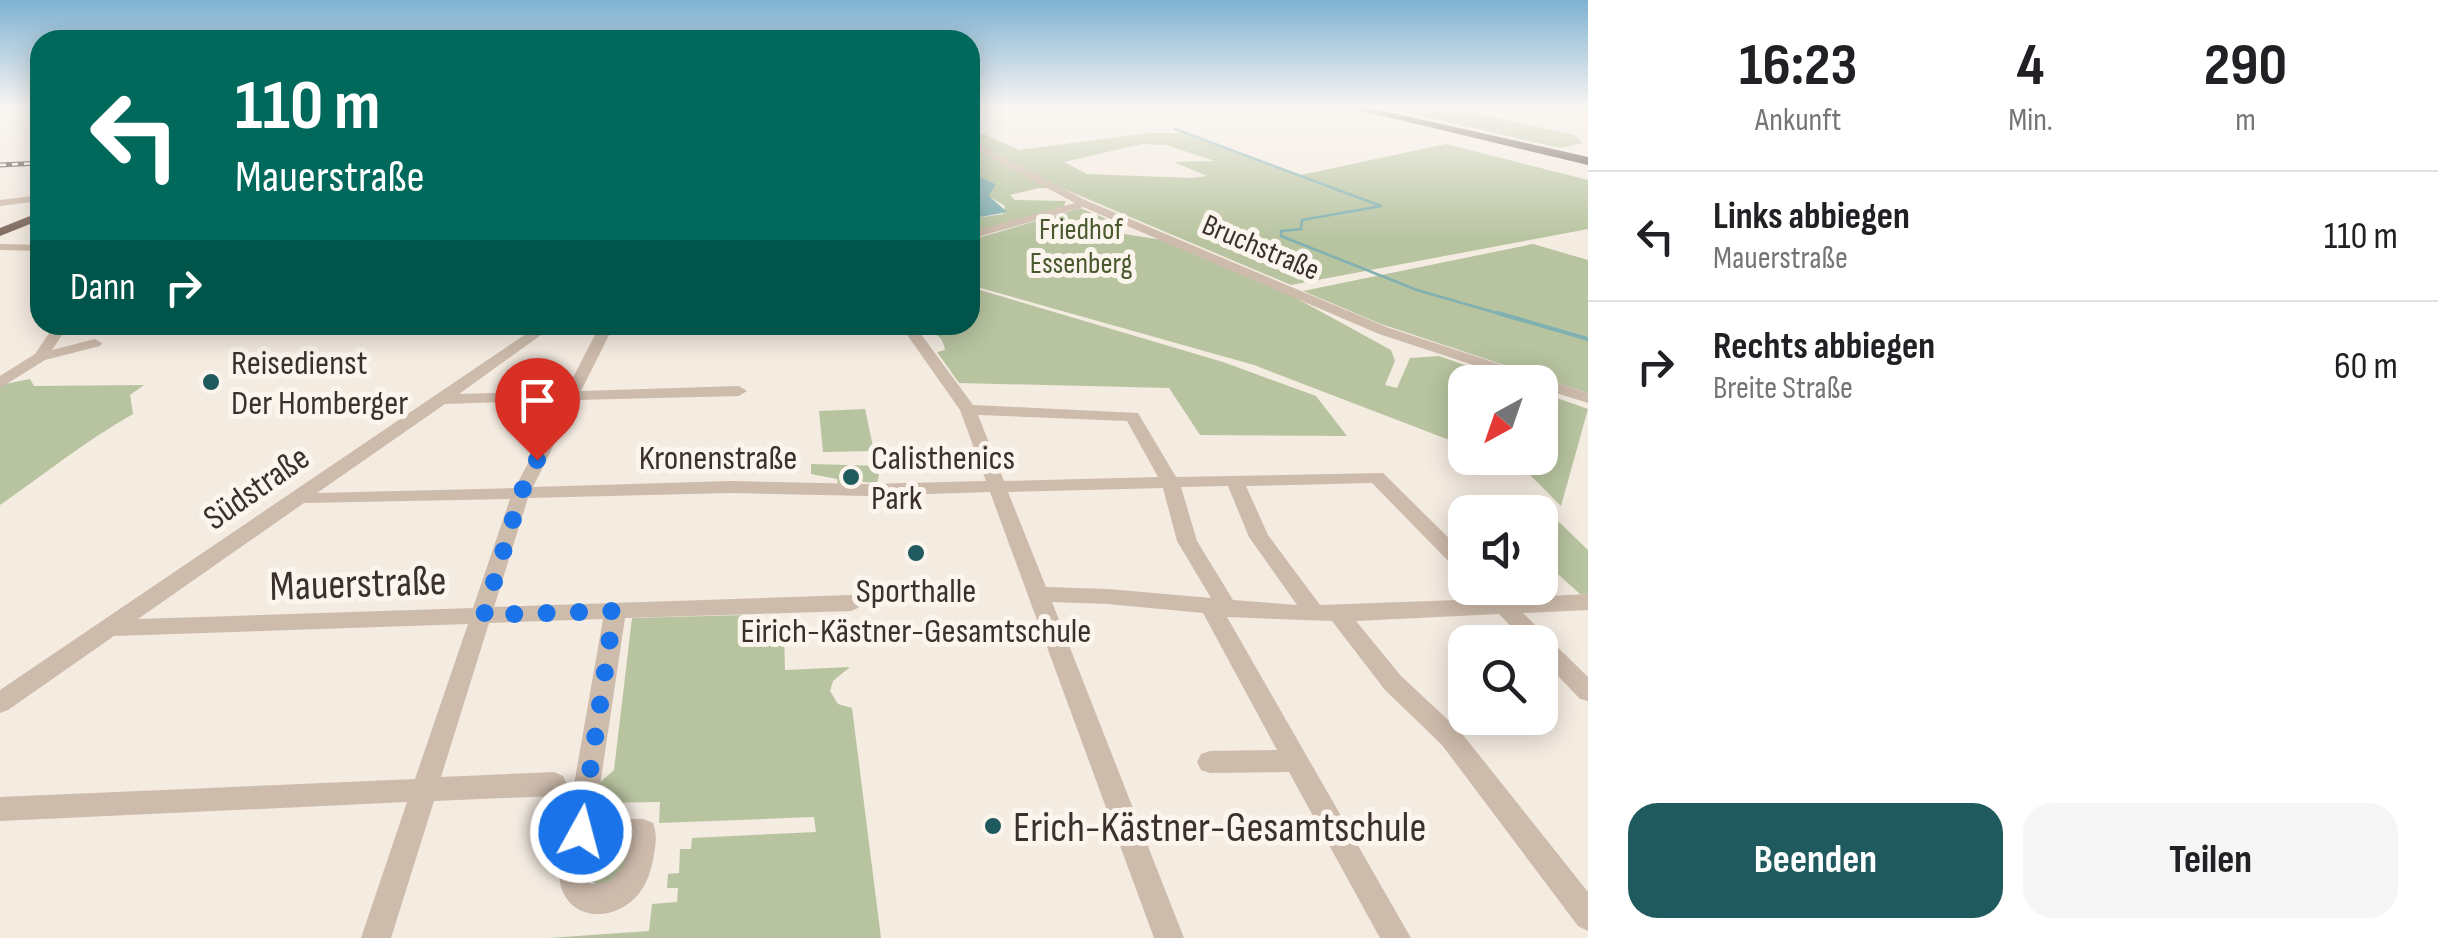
<!DOCTYPE html>
<html lang="de">
<head>
<meta charset="utf-8">
<style>
  :root { --surface:#fff; --page:#f6f6f6; --text:#202124; --muted:#757577; --line:#e0e0e0; --accent:#1f5a5e }
  body { margin:0; font-family:"Sofia Sans Condensed",sans-serif; background:var(--page); color:var(--text); height:100vh; display:flex; flex-direction:column; font-size:38px; white-space:nowrap }
  * { box-sizing:border-box; margin:0 }
  p { font-size:32px; color:var(--muted) }
  .icon { flex:none; width:55px; height:55px; fill:none; stroke:currentColor; stroke-width:2; stroke-linecap:round; stroke-linejoin:round }
  .map { position:relative; flex:1; overflow:hidden }
  .side { display:flex; flex-direction:column; background:var(--surface); width:850px }
  .side>* { flex:none }
  .banner { position:absolute; left:30px; top:30px; width:950px; height:305px; border-radius:30px; box-shadow:0 5px 25px #0003; background:#00695c; color:#fff; overflow:hidden }
  .needle { width:65px; rotate:220deg }
  .fabs { position:absolute; left:1448px; top:365px; display:grid; gap:20px }
  .fabs a { display:grid; place-items:center; width:110px; height:110px; border-radius:20px; background:var(--surface); box-shadow:0 5px 25px #0003; font-size:50px }
  .pin { position:absolute; display:grid; place-items:center; width:85px; height:85px; color:#fff; margin:-102px -42px; border-radius:50% 50% 50% 0; rotate:-45deg; box-shadow:0 0 10px #0007 }
  .pin .icon { rotate:45deg }
  .me { position:absolute; width:110px; margin:-55px; rotate:7deg; stroke-linejoin:round; filter:drop-shadow(0 0 8px #0008) }
  .turn { display:flex; align-items:center; gap:35px; height:210px; padding:0 40px; font-size:45px }
  .turn .icon { width:130px; height:130px; stroke-width:2.5 }
  .turn b { display:block; font-size:70px; line-height:85px }
  .then { display:flex; align-items:center; height:95px; padding:0 40px; background:#0003; gap:20px; font-size:38px }
  .eta { display:flex; justify-content:space-evenly; align-items:center; height:170px; text-align:center }
  .eta b { font-size:60px; font-weight:700; line-height:70px }
  .cta { display:flex; gap:20px; margin-top:auto; padding:20px 40px }
  .cta a { flex:1; height:115px; border-radius:30px; background:var(--accent); color:#fff; font-size:40px; font-weight:700; line-height:115px; text-align:center }
  .cta a+a { background:var(--page); color:var(--text) }
  ul { padding:0; list-style:none }
  li { display:flex; align-items:center; gap:30px; height:130px; padding:0 40px; border-top:2px solid var(--line) }
  li div { flex:1 }
  li b { display:block; font-size:38px }
  li em { font-style:normal }
  main { display:flex; flex:1; min-height:0 }
  .map>svg:first-child { display:block }
  .green { fill:#b8c4a0; fill-rule:evenodd }
  .water { fill:#7fb0b2 }
  .lines { fill:none; stroke-linecap:round; stroke-linejoin:round }
  .stream-far1 { stroke:#7fb0b2; stroke-width:2.5 }
  .stream { stroke:#7fb0b2; stroke-width:4 }
  .minor { fill:#cdbbac; fill-rule:evenodd }
  .major { fill:#7d675c; fill-rule:evenodd }
  .highway { fill:#5c4a42; fill-rule:evenodd }
  .rail-casing { stroke:#3b302b; stroke-width:5 }
  .rail { stroke:#fbf5ee; stroke-width:2.5; stroke-dasharray:6; stroke-linecap:butt }
  .route { stroke:#1a73e8; stroke-width:18; stroke-dasharray:0 32.4 }
  .poi-dot { fill:#1f5a5e; stroke:#fbf5ee; stroke-width:4 }
  .labels { text-anchor:middle; stroke-width:10; stroke-linejoin:round; paint-order:stroke }
  .far-park-label { font-size:30px; fill:#4a5a2e; stroke:#fbf5ee }
  .far-street-label { font-size:30px; fill:#3b302b; stroke:#fbf5ee }
  .poi-label { font-size:35px; fill:#3b302b; stroke:#fbf5ee; text-anchor:start }
  .street-label { font-size:35px; fill:#3b302b; stroke:#fbf5ee }
  .near-street-label { font-size:42px; fill:#3b302b; stroke:#fbf5ee }
  .near-poi-label { font-size:42px; fill:#3b302b; stroke:#fbf5ee; text-anchor:start }
</style>
</head>
<body>
<main>
<div class="map">
<svg width="1588" height="938" viewBox="0 0 1588 938">
  <rect width="100%" height="100%" fill="#f4ebe1"/>
  <g class="green">
    <polygon points="1382,107 1448,107 1575,135 1582,143 1560,148"/>
    <path d="M970,128L1019,150L1149,133H1180L1301,175L1446,144L1588,180V229L1291,285L1064,189L1039,188L1010,195L1015,200L1066,201L1063,208L973,235L978,238L1080,208L1107,219L1124,234L1163,240L1285,292L1391,350L1395,361L1385,385L1397,388L1410,358L1439,356L1513,382H1465V446L1254,365L970,285V219L1003,214L1005,206L989,196L996,184L970,172ZM1142,144L1166,145L1215,161L1174,162L1207,176L1192,178L1087,174L1064,162Z"/>
    <polygon points="1533,244 1588,260 1588,393 1381,324 1303,291"/>
    <path d="M970,287L1223,362L1316,396L1347,436L1200,435L1169,388L959,383L937,352L945,350C942,330 926,331 913,325H970Z"/>
    <path d="M30,379L34,386L144,385L130,395L133,414C85,441 45,474 0,505V385Z"/>
    <polygon points="1540,392 1588,409 1561,506 1527,472 1494,458 1540,458"/>
    <polygon points="865,409 874,451 823,452 819,411"/>
    <polygon points="811,464 881,466 877,483 850,481 847,488 839,488 837,479 811,474"/>
    <polygon points="1540,515 1560,523 1588,550 1588,594 1580,594 1540,558"/>
    <polygon points="745,615 745,636 784,634 785,670 850,667 833,681 830,691 838,704 852,708 881,938 549,938 649,931 652,904 677,902 678,888 667,888 668,874 679,873 680,849 691,849 692,838 816,832 814,817 659,823 660,802 593,803 596,786 614,770 632,618"/>
    <path d="M619,841L631,857L622,879L598,886L582,873C588,847 594,843 619,841Z"/>
  </g>
  <polygon class="water" points="970,172 996,184 989,196 1007,212 970,219"/>
  <g class="lines">
    <polyline class="stream-far1" points="1175,129 1381,206 1302,220 1301,229 1281,231 1281,236 1417,290 1507,316"/>
    <polyline class="stream" points="1498,313 1588,339"/>
    <g class="minor">
      <polygon points="970,140 1085,200 1389,328 1588,393 1588,403 1540,388 1540,382 1525,382 1379,334 1083,207 970,239 970,232 1075,203 970,147"/>
      <polygon points="40,195 40,201 0,206 0,200"/>
      <polygon points="0,244 40,245 40,251 0,250"/>
      <polygon points="59,325 66,329 52,350 95,339 102,343 100,346 45,360 0,388 0,376 35,354 54,326"/>
      <path d="M539,325H555L459,394L566,391L600,325H614L581,391L739,386L747,391L739,396L576,400L533,487L731,481L867,484L986,481L960,410L903,329L910,325L915,326L973,405L1138,413L1176,477L1383,473L1465,554V573L1458,571L1372,483L1246,486L1268,535L1320,605L1485,599L1476,588H1498L1509,598L1588,594V610L1523,613L1588,677V701L1580,699L1540,657V642H1526L1499,614L1356,621L1401,676L1460,731L1588,892V931L1578,926L1442,745L1385,690L1332,621L1227,617L1411,938H1380L1289,772L1210,773L1201,770L1197,762L1201,754L1210,751L1277,750L1203,613L1108,604L1052,602L1184,938H1154L990,492L867,496L731,493L528,498L494,607L851,595L858,598L862,603L858,608L851,611L625,618L595,819H643L653,823C657,834 656,842 654,854C652,868 647,886 636,897C607,927 558,917 559,870L603,619L489,623L441,777L554,772L563,776L567,784L563,792L554,796L434,801L391,938H361L407,802L0,821V797L415,779L468,624L114,636L8,710L0,713V690ZM561,400L515,488L317,493L445,404ZM978,415L1127,421L1158,477L1004,481ZM1228,486L1249,537L1297,605L1233,600L1197,541L1181,487ZM1163,488L1177,541L1211,598L1108,589L1046,587L1008,492ZM510,499L473,608L138,619L304,503ZM591,845H628L623,867L609,882L591,884L587,881Z"/>
    </g>
    <polygon class="major" points="40,212 40,220 0,236 0,228"/>
    <polygon class="highway" points="1346,107 1366,107 1588,157 1588,165"/>
    <g class="rail-casing">
      <g id="rail">
        <polyline points="970,108 980,107"/>
        <polyline points="0,165 40,163"/>
      </g>
    </g>
    <use href="#rail" class="rail"/>
  </g>
  <linearGradient id="sky" x2="0" y2="1"><stop stop-color="#7eb2d2"/><stop offset="0.45" stop-color="#faf6f2"/><stop offset="1" stop-color="#faf6f2" stop-opacity="0"/></linearGradient>
  <rect width="1588" height="238" fill="url(#sky)"/>
  <g class="lines">
    <polyline class="route" points="537,460 521,493 484,615 614,611 581,832"/>
  </g>
  <g class="poi-dot">
    <circle cx="211" cy="382" r="10"/>
    <circle cx="851" cy="477" r="10"/>
    <circle cx="916" cy="553" r="10"/>
    <circle cx="993" cy="826" r="10"/>
  </g>
  <g class="labels">
    <g class="far-park-label">
      <text x="1081" y="239">Friedhof<tspan x="1081" dy="34">Essenberg</tspan></text>
    </g>
    <g class="far-street-label">
      <text transform="translate(1261 247) rotate(23)" y="10">Bruchstraße</text>
    </g>
    <g class="poi-label">
      <text x="231" y="374">Reisedienst<tspan x="231" dy="40">Der Homberger</tspan></text>
      <text x="871" y="469">Calisthenics<tspan x="871" dy="40">Park</tspan></text>
      <text x="916" y="602" text-anchor="middle">Sporthalle<tspan x="916" dy="40">Eirich-Kästner-Gesamtschule</tspan></text>
    </g>
    <g class="street-label">
      <text x="718" y="469">Kronenstraße</text>
      <text transform="translate(256 487) rotate(-35)" y="12">Südstraße</text>
    </g>
    <g class="near-street-label">
      <text transform="translate(358 582) rotate(-2)" y="15">Mauerstraße</text>
    </g>
    <g class="near-poi-label">
      <text x="1013" y="841">Erich-Kästner-Gesamtschule</text>
    </g>
  </g>
</svg>
<div class="fabs">
<a><svg class="needle" viewBox="-14 -14 28 28"><path d="M0-13l5 13h-10z" fill="#e53935"/><path d="M0 13l5-13h-10z" fill="#757577"/></svg></a>
<a><svg class="icon" aria-label="sound" viewBox="0 0 24 24"><path d="M4 9h4l5-4v14l-5-4H4zM17 9q2 3 0 6"/></svg></a>
<a><svg class="icon" aria-label="search" viewBox="0 0 24 24"><circle cx="10" cy="10" r="6"/><path d="M15 15l6 6"/></svg></a>
</div>
<div class="pin" style="left:537px;top:460px;background:#d93025"><svg class="icon" aria-label="arrive" viewBox="0 0 24 24"><path d="M6 21V4h12l-3 4 3 4H6"/></svg></div>
<svg class="me" style="left:581px;top:832px" viewBox="-20 -20 40 40"><circle r="17" fill="#1a73e8" stroke="#fff" stroke-width="3"/><path d="M0-11L8 9 0 5-8 9z" fill="#fff"/></svg>
<div class="banner">
<div class="turn"><svg class="icon" aria-label="left" viewBox="0 0 24 24"><path d="M17 20v-9H6M10 6l-5 5 5 5"/></svg><div><b>110 m</b>Mauerstraße</div></div>
<div class="then">Dann<svg class="icon" aria-label="right" viewBox="0 0 24 24"><path d="M7 20v-9h11M14 6l5 5-5 5"/></svg></div>
</div>
</div>
<section class="side">
<div class="eta">
<div><b>16:23</b><p>Ankunft</p></div>
<div><b>4</b><p>Min.</p></div>
<div><b>290</b><p>m</p></div>
</div>
<ul>
<li><svg class="icon" aria-label="left" viewBox="0 0 24 24"><path d="M17 20v-9H6M10 6l-5 5 5 5"/></svg><div><b>Links abbiegen</b><p>Mauerstraße</p></div><em>110 m</em></li>
<li><svg class="icon" aria-label="right" viewBox="0 0 24 24"><path d="M7 20v-9h11M14 6l5 5-5 5"/></svg><div><b>Rechts abbiegen</b><p>Breite Straße</p></div><em>60 m</em></li>
</ul>
<div class="cta"><a>Beenden</a><a>Teilen</a></div>
</section>
</main>
</body>
</html>
